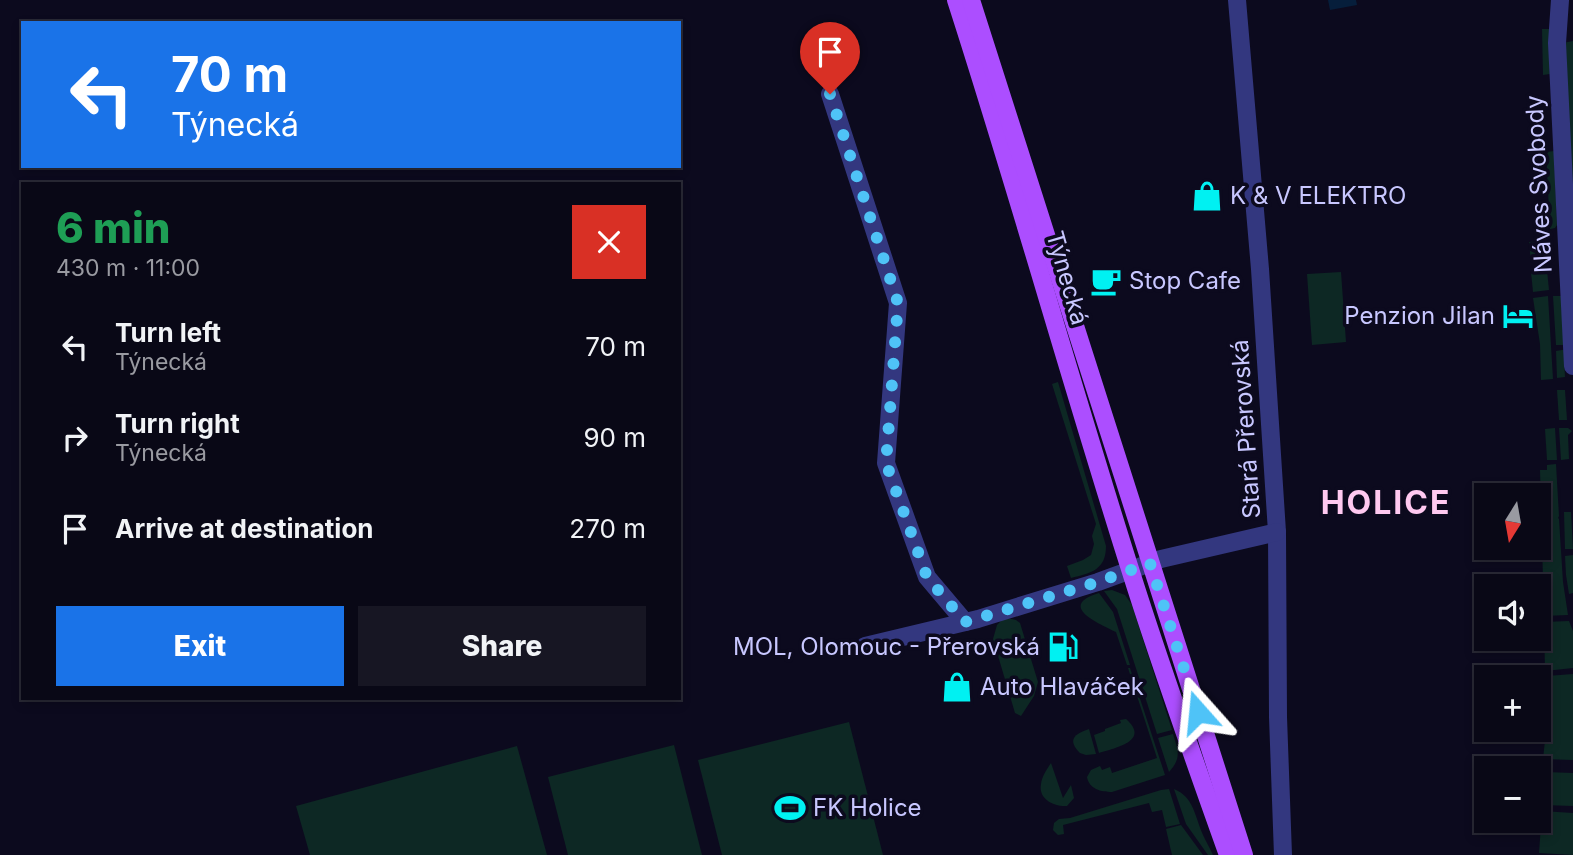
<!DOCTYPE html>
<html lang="en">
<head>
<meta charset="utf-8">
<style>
  :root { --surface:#090816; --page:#171623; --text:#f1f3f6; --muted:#999aa1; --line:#292935; --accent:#1a73e8 }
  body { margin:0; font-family:Inter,sans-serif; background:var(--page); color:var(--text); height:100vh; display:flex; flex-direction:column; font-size:26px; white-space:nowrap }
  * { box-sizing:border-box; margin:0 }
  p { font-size:23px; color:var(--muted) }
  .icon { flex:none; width:38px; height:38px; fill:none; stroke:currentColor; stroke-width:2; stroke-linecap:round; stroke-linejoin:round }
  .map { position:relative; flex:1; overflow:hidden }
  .sheet { position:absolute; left:21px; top:182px; width:660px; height:518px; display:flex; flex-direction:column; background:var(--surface); border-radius:0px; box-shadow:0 4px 10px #0003,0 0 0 2px var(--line) }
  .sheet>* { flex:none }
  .hud { position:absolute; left:21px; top:21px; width:660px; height:147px; border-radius:0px; box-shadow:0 4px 10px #0003,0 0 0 2px var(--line); background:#1a73e8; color:#fff; overflow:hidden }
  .needle { width:46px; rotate:191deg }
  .buttons { position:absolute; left:1474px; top:483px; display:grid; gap:14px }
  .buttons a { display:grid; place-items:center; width:77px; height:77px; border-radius:0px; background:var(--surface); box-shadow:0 4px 10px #0003,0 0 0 2px var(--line); font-size:35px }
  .pin { position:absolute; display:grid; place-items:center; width:60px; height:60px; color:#fff; margin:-72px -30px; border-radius:50% 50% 50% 0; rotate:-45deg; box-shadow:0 0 7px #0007 }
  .pin .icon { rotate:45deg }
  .me { position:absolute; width:77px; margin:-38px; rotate:342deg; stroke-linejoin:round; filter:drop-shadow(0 0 5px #0008) }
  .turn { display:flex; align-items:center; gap:24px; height:147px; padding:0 35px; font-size:32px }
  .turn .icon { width:91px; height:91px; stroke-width:2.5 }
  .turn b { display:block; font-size:49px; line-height:60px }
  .round { display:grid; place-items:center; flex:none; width:74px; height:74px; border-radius:0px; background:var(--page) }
  .overview { display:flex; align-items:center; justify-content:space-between; height:119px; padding:0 35px }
  h1 { font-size:42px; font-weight:800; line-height:52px; color:#1e9e55 }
  .action { display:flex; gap:14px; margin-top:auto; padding:14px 35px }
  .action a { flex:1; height:80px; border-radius:0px; background:var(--accent); color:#fff; font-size:28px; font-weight:800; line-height:80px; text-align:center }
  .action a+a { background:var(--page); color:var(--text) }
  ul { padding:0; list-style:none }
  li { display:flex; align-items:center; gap:21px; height:91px; padding:0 35px }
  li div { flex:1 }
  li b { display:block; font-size:26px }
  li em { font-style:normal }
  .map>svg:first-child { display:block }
  .green { fill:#0d2824 }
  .water { fill:#061e3b }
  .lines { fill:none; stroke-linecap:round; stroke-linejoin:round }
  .minor { stroke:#33377f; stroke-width:18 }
  .major { stroke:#ac4eff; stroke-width:18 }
  .route { stroke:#4fc3f7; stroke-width:12; stroke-dasharray:0 21.6 }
  .labels { text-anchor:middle; stroke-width:7; stroke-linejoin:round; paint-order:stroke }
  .street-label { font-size:24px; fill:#c8c7ff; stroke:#0c0a1e }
  .poi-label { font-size:24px; fill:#c8c7ff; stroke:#0c0a1e; text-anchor:start }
  .district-label { font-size:32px; font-weight:bold; letter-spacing:2px; fill:#ffc9f0; stroke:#0c0a1e }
</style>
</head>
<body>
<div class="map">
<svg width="1573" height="855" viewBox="0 0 1573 855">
  <rect width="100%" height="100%" fill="#0c0a1e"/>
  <g class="green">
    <polygon points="1542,29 1549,29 1550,74 1543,75"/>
    <polygon points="1573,41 1573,234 1563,43"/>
    <polygon points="1554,151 1557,225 1555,228 1550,229 1546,152"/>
    <polygon points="1545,241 1547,261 1531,262 1529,242"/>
    <polygon points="1547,270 1549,290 1533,292 1531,272"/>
    <polygon points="1341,272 1346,342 1312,345 1307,274"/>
    <polygon points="1548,296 1553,379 1541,380 1540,344 1533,298"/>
    <polygon points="1553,296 1561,296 1563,331 1567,345 1556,345"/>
    <polygon points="1568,349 1564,358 1565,377 1557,378 1556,351"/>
    <path d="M1058,382L1106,546C1106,570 1091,573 1071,578L1067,566L1083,560L1091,555L1094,544L1092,536L1096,524L1052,384Z"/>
    <polygon points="1557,390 1565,390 1567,420 1559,420"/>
    <polygon points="1555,428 1557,460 1547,460 1545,429"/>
    <polygon points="1559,428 1568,428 1572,431 1568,435 1569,459 1561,460"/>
    <polygon points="1556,464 1559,516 1558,518 1559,519 1563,582 1568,615 1544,616 1540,470 1547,470 1547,465"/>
    <polygon points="1564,512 1571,512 1573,549 1565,549"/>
    <polygon points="1573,555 1573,593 1569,594 1566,575 1565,556"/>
    <polygon points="1112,590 1125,595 1132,605 1172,730 1157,734 1117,609 1104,591"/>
    <path d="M1099,593L1113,612L1130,665H1127L1116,632C1100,624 1056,606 1099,593Z"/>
    <polygon points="1007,618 1016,620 1020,623 1038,682 1034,696 1021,716 1015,713 993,639 997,625 1002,620"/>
    <polygon points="1569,621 1573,631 1573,668 1545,671 1544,622"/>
    <path d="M1128,668H1130L1165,775L1112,792C1101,792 1089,789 1087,777L1091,770L1100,766L1102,770L1110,767L1112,773L1157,758Z"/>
    <polygon points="1573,674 1573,760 1543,759 1546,731 1547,676"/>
    <path d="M1126,719C1151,741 1115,748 1099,753L1094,735L1105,731V729L1121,723L1120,720Z"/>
    <polygon points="849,722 883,855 722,855 698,760"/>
    <path d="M1089,729L1096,754L1086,755L1080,753C1067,740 1074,734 1089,729Z"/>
    <path d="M1173,734C1178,750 1182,758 1169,772L1158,738Z"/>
    <polygon points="674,745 702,855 568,855 548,777"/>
    <polygon points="517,746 547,855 310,855 296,806"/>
    <path d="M1051,763L1063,798L1071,785L1074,798L1067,806C1054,807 1038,799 1041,784C1042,776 1047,769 1051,763Z"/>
    <polygon points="1545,772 1573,773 1573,806 1543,805"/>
    <polygon points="1169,789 1180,824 1166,827 1162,810 1152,812 1149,803 1063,825 1064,834 1058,835 1053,830 1054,823 1059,819 1070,818 1161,790"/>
    <path d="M1174,789C1194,797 1195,817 1203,835C1206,842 1210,848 1213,855H1208L1186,824Z"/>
    <polygon points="1542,811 1573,813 1573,855 1539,853"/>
    <polygon points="1181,825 1203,855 1172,855 1166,829"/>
  </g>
  <polygon class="water" points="1328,0 1356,0 1357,5 1330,10"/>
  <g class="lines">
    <g class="minor">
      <polyline points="1237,0 1260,269 1277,532 1278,717 1283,855"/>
      <polyline points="1560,0 1557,43 1573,366"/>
      <polyline points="830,94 898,303 886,463 927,577 965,622"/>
      <polyline points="865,646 978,619 1098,582 1161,559 1277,532"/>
    </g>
    <g class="major">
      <path d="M956,0C1017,189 1070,380 1130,569C1160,665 1194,760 1228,855"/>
      <polyline points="971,0 1244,855"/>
    </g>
  </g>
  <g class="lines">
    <polyline class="route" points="830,94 898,303 886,463 927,577 965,622 1098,582 1150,563 1198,712"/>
  </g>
  <defs>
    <g id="shop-bare" transform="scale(2.415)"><path d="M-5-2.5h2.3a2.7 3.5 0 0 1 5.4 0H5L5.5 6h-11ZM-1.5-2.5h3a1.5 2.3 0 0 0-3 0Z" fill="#00f1f2" stroke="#0c0a1e" stroke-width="2.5" paint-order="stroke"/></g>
    <g id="cafe-bare" transform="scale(2.415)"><path d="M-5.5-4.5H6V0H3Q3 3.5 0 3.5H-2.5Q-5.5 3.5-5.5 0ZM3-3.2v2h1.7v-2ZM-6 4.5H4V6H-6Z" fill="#00f1f2" stroke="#0c0a1e" stroke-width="2.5" paint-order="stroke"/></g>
    <g id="hotel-bare" transform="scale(2.415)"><path d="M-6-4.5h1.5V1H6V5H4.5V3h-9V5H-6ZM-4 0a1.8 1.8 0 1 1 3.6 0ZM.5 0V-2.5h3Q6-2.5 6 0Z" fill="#00f1f2" stroke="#0c0a1e" stroke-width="2.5" paint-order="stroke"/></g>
    <g id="fuel-bare" transform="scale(2.415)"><path d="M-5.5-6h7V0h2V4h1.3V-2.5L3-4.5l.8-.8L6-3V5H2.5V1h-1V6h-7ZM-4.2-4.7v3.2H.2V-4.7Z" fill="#00f1f2" stroke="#0c0a1e" stroke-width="2.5" paint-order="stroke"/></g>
    <g id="stadium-bare" transform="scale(2.415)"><path d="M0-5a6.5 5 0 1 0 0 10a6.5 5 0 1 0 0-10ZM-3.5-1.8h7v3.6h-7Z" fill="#00f1f2" stroke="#0c0a1e" stroke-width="2.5" paint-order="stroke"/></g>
  </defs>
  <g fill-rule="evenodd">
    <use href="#shop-bare" x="1207" y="196"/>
    <use href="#cafe-bare" x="1106" y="281"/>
    <use href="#hotel-bare" x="1518" y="316"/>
    <use href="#fuel-bare" x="1063" y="647"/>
    <use href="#shop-bare" x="957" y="687"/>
    <use href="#stadium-bare" x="790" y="808"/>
  </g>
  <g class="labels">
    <g class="street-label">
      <text transform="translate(1539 184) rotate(-93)" y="8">Náves Svobody</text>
      <text transform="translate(1067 278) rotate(74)" y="8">Týnecká</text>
      <text transform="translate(1246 429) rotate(-94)" y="8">Stará Přerovská</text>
    </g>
    <g class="poi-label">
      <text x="1230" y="204">K &amp; V ELEKTRO</text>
      <text x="1129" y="289">Stop Cafe</text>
      <text x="1495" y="324" text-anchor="end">Penzion Jilan</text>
      <text x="1040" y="655" text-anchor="end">MOL, Olomouc - Přerovská</text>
      <text x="980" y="695">Auto Hlaváček</text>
      <text x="813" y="816">FK Holice</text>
    </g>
    <g class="district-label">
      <text x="1386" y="514">HOLICE</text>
    </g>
  </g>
</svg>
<div class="buttons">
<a><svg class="needle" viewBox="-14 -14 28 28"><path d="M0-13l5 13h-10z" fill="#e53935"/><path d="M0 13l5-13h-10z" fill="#999aa1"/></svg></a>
<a><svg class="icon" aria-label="sound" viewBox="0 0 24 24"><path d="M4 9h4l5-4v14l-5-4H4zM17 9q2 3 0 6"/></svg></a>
<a>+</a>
<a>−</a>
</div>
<div class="pin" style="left:830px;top:94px;background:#d93025"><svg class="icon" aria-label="arrive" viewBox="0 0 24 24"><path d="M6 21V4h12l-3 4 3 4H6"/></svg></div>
<svg class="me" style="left:1198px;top:712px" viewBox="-20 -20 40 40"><path d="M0-17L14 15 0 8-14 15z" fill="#4fc3f7" stroke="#fff" stroke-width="4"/></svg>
<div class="hud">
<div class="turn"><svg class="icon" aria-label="left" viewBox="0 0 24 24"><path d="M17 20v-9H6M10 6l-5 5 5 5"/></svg><div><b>70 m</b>Týnecká</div></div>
</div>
<section class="sheet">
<div class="overview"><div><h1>6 min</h1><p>430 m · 11:00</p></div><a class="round" style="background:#d93025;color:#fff"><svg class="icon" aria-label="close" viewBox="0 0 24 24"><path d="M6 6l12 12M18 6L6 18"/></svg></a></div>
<ul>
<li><svg class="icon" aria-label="left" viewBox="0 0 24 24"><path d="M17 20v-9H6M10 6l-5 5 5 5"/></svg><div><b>Turn left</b><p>Týnecká</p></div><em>70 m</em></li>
<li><svg class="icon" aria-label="right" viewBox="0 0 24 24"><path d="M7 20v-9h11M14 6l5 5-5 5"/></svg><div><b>Turn right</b><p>Týnecká</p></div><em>90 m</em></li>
<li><svg class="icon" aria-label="arrive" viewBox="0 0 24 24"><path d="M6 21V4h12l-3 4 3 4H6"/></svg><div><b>Arrive at destination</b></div><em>270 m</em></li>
</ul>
<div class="action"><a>Exit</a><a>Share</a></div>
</section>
</div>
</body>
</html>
